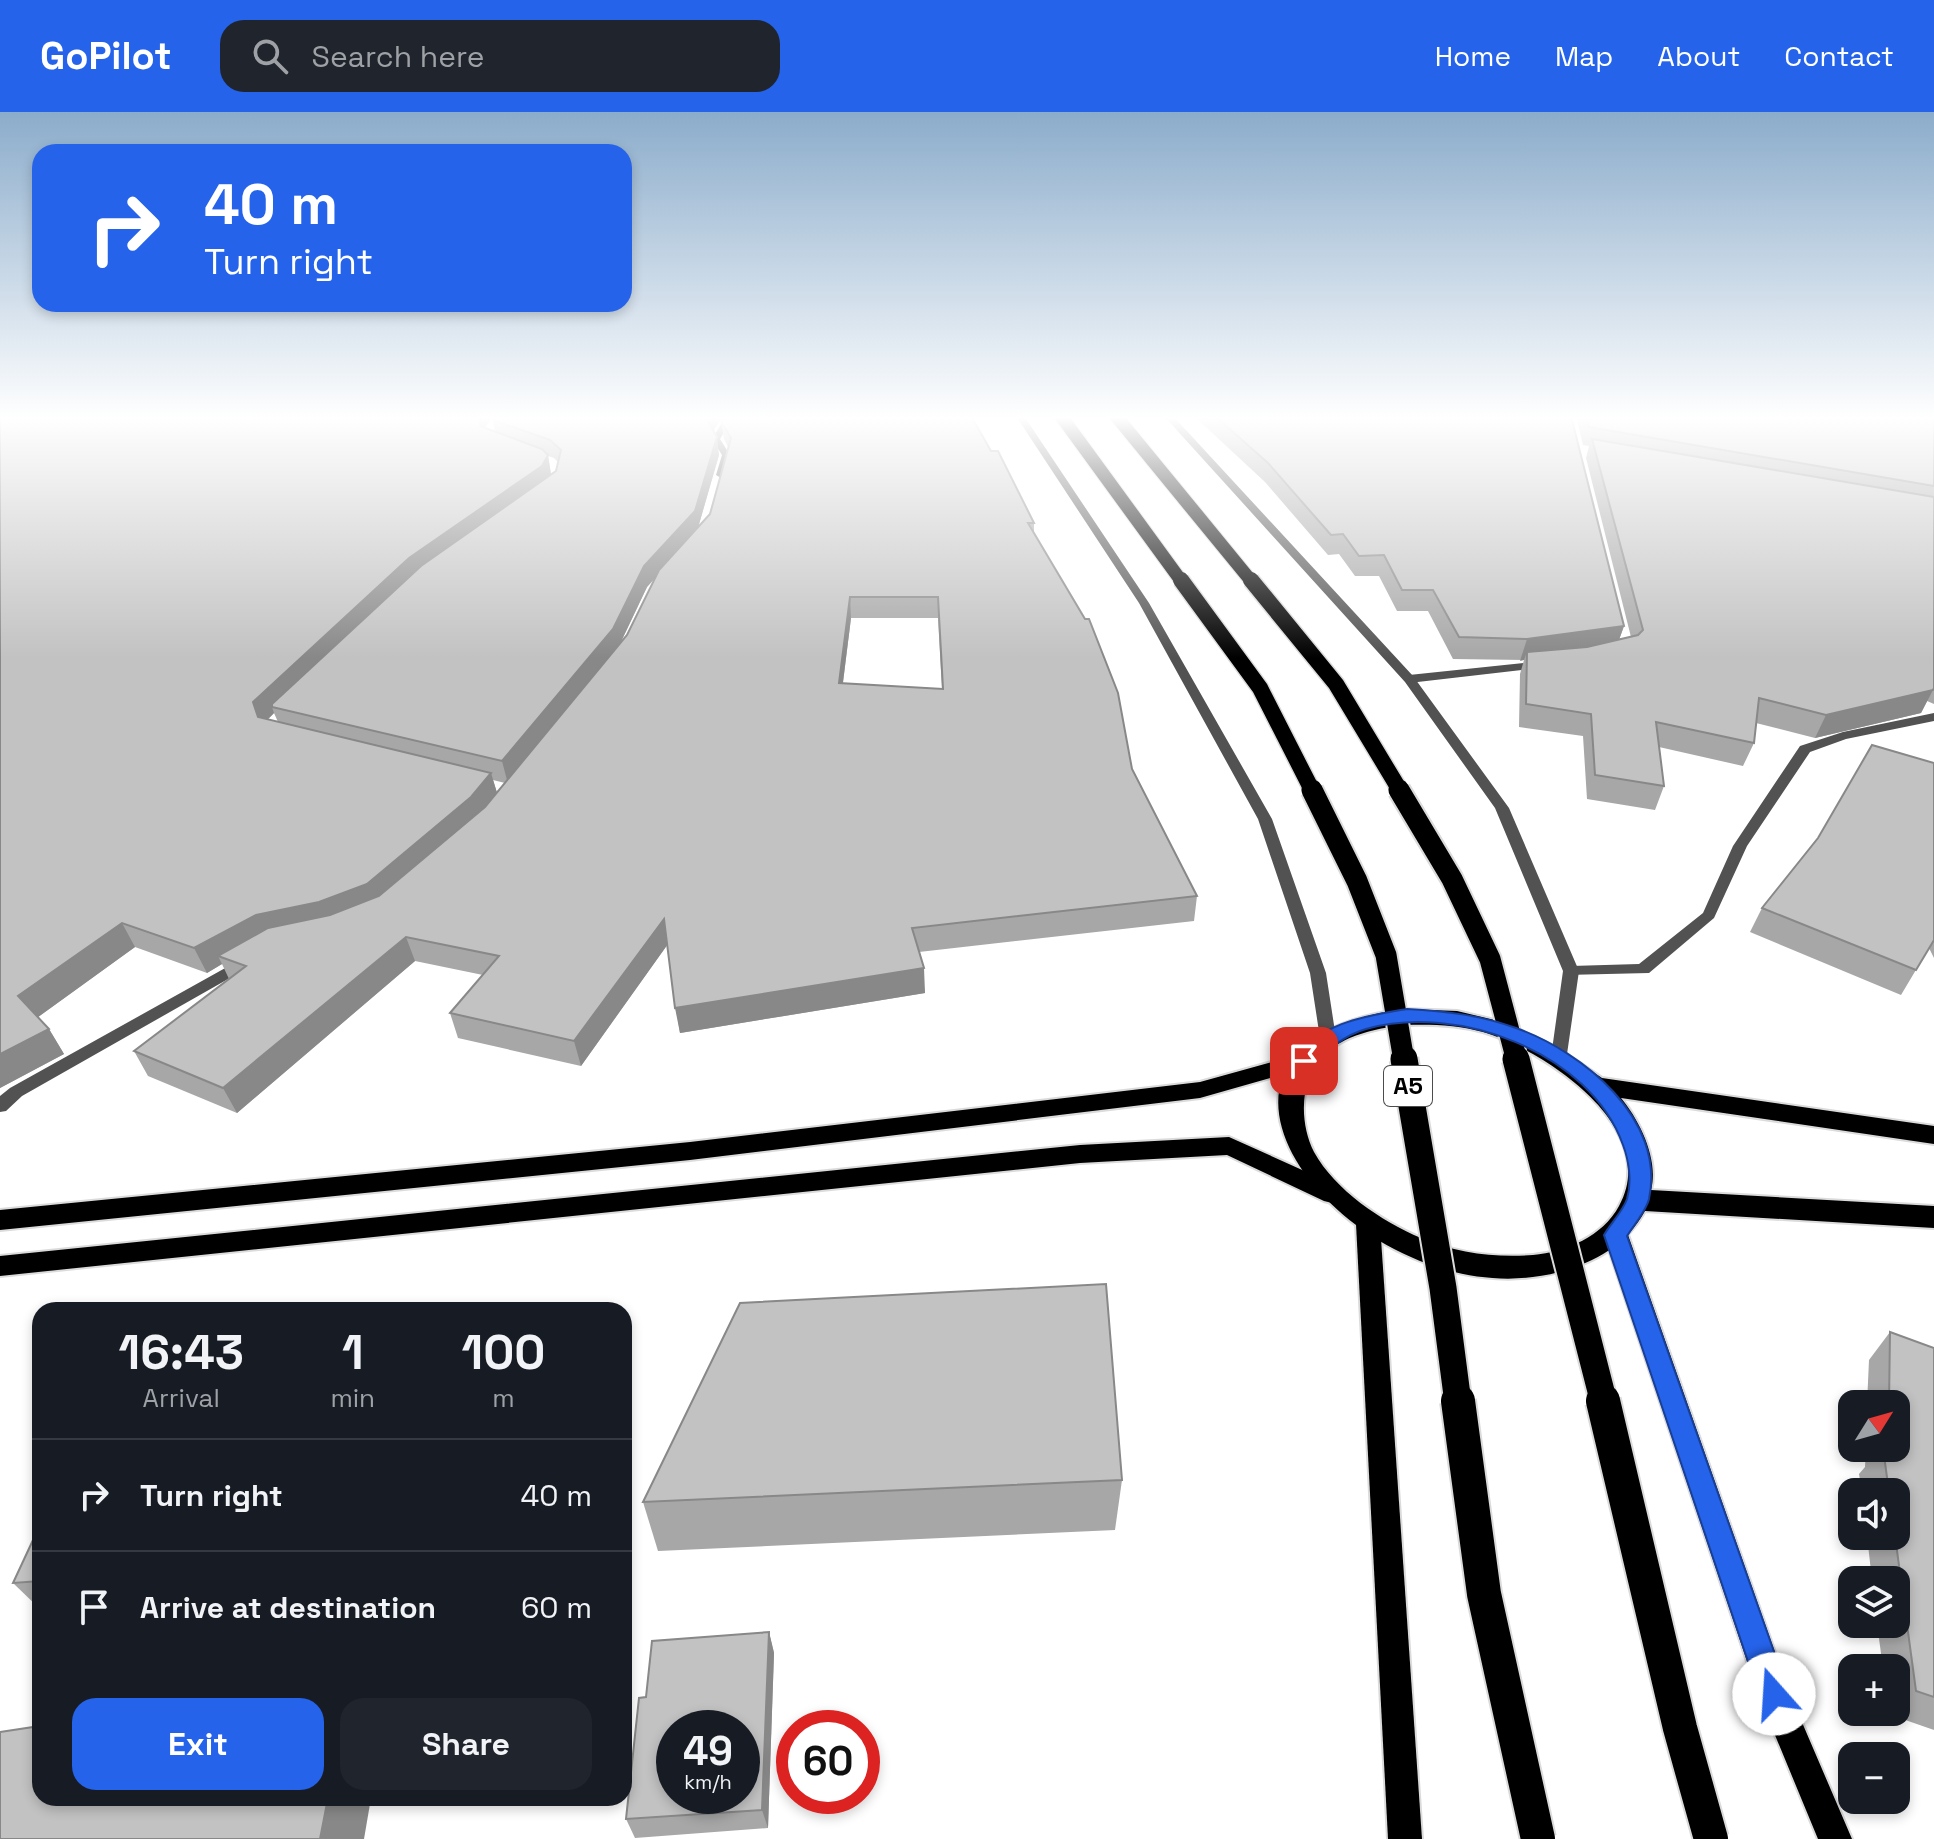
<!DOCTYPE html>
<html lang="en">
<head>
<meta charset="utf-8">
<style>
  :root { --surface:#171b24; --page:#20242c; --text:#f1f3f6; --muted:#9ea1a6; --line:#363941; --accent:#2563eb }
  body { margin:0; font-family:"Space Grotesk",sans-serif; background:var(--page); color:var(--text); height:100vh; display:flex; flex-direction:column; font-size:30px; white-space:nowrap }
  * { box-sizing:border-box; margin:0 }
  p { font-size:26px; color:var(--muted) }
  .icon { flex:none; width:44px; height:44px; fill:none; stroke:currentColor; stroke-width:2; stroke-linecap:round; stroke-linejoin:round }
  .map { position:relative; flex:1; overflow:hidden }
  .side { position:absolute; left:32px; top:1190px; width:600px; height:504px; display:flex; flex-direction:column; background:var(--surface); border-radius:24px; box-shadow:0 4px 12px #0003 }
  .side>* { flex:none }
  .guide { position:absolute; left:32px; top:32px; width:600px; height:168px; border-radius:24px; box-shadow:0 4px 12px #0003; background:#2563eb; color:#fff; overflow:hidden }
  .needle { width:52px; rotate:53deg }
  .tools { position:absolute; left:1838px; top:1278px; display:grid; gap:16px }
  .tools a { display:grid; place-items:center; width:72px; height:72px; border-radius:16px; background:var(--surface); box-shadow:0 4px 12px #0003; font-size:40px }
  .speed { position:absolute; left:656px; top:1598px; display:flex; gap:16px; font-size:40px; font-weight:700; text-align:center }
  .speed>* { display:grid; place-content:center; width:104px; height:104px; border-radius:50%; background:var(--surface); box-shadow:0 4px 12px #0003; line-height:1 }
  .speed small { font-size:20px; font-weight:400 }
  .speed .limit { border:12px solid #d22; background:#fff; color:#111 }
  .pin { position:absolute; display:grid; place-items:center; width:68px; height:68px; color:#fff; margin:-34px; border-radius:16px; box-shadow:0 4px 12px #0006 }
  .me { position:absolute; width:88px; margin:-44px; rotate:341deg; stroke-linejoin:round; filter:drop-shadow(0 0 6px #0008) }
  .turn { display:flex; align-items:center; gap:28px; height:168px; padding:0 40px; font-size:36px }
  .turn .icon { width:104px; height:104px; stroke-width:2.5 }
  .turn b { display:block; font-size:56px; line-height:68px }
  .eta { display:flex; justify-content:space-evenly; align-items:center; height:136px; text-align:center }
  .eta b { font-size:48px; font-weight:700; line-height:56px }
  .button { display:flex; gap:16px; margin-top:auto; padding:16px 40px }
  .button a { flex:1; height:92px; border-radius:24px; background:var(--accent); color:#fff; font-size:32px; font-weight:700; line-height:92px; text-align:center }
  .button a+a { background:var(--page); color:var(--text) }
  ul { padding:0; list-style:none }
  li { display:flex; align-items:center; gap:24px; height:112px; padding:0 40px; border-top:2px solid var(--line) }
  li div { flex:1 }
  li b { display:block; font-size:30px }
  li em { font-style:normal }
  header { display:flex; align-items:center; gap:48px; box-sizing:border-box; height:112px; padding:0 40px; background:var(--accent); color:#fff }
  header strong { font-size:38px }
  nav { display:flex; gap:44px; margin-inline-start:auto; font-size:28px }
  .search { width:560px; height:72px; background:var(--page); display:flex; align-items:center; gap:20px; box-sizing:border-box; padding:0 28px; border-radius:24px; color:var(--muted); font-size:30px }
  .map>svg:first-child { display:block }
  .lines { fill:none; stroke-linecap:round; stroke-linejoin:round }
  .primary-casing { stroke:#dbdbdb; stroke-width:4 }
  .trunk-casing { stroke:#dbdbdb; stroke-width:4 }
  .minor { fill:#525252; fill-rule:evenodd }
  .tertiary { fill:#525252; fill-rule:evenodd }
  .primary { fill:#000; fill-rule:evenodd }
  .trunk { fill:#000; fill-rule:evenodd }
  .trunk-bridge-far4-casing { stroke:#dbdbdb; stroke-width:15; stroke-linecap:butt }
  .trunk-bridge-far3-casing { stroke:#dbdbdb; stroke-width:19; stroke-linecap:butt }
  .trunk-bridge-far2-casing { stroke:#dbdbdb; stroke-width:25; stroke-linecap:butt }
  .trunk-bridge-far1-casing { stroke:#dbdbdb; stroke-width:31; stroke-linecap:butt }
  .trunk-bridge-casing { stroke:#dbdbdb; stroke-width:38; stroke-linecap:butt }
  .trunk-bridge-far4 { stroke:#000; stroke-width:13 }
  .trunk-bridge-far3 { stroke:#000; stroke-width:16 }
  .trunk-bridge-far2 { stroke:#000; stroke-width:21 }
  .trunk-bridge-far1 { stroke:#000; stroke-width:27 }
  .trunk-bridge { stroke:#000; stroke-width:34 }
  .wall { fill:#a7a7a7; fill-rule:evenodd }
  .shaded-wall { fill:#888 }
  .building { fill:#c2c2c2; stroke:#888; stroke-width:2; fill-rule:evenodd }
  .route { fill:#2563eb; stroke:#184099; stroke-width:2 }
  .labels { text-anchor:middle; stroke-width:7; stroke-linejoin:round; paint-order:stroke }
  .shield { fill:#fff; stroke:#4c4c4c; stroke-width:2 }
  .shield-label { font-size:24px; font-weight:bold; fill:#000 }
</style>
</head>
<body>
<header>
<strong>GoPilot</strong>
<div class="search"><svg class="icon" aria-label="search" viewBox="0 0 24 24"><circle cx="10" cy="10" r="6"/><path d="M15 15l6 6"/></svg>Search here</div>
<nav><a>Home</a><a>Map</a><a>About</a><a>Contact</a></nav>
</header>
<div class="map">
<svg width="1934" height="1727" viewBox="0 0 1934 1727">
  <rect width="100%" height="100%" fill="#fff"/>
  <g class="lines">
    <g class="primary-casing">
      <g id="primary">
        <polygon points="1304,941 1312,944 1315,949 1312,954 1200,986 690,1048 0,1118 0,1098 690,1030 1200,970"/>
        <polygon points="1229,1025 1340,1075 1344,1082 1340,1089 1332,1091 1324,1089 1227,1043 1080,1051 0,1164 0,1144 1080,1033"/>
        <polygon points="1368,1102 1377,1105 1380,1112 1422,1727 1388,1727 1356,1112 1359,1105"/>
        <polygon points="1616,1113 1625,1116 1628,1123 1789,1580 1852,1727 1818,1727 1758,1582 1604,1123 1607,1116"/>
      </g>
    </g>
    <g class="trunk-casing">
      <path id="trunk" d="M1405,897L1457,899L1503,910L1556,935L1602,966L1934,1014V1032L1621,986C1640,1009 1659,1048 1651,1078L1934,1094V1116L1645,1099C1626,1133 1596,1150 1559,1160C1363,1213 1128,932 1405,897ZM1405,913C1431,912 1458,913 1483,920C1545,939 1662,1016 1619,1094C1603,1124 1566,1140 1533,1143C1495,1146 1456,1141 1421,1126C1381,1109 1335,1078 1314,1040C1305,1022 1302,1001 1305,981C1313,931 1361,918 1405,913Z"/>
    </g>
    <g class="minor">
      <polygon points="726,304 734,304 720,327 730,343 726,363 721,366 716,363 722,343 712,327"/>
      <polygon points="1543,549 1549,553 1547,555 1409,571 1403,567 1409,563"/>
      <polygon points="1934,601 1934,609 1846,627 1810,640 1747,734 1714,806 1649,861 1565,863 1563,859 1571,854 1639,852 1703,801 1733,734 1800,634 1843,620"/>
      <polygon points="245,845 253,850 251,854 22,984 6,999 0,1000 0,984 10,976"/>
    </g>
    <g class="tertiary">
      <polygon points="1016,304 1024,304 1149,491 1272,707 1326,861 1336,926 1334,930 1322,930 1320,926 1310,861 1258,707 1139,491"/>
      <polygon points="1164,304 1173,304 1413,564 1509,696 1579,859 1566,949 1554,949 1551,945 1563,859 1495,696 1405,570"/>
    </g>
    <use href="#primary" class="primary"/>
    <use href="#trunk" class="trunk"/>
    <g class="trunk-bridge-far4-casing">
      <g id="trunk-bridge-far4">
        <polyline points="1061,304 1182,470"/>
        <polyline points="1116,304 1252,470"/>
      </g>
    </g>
    <g class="trunk-bridge-far3-casing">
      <g id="trunk-bridge-far3">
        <polyline points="1181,468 1260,576 1313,680"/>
        <polyline points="1251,468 1336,572 1401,680"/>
      </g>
    </g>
    <g class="trunk-bridge-far2-casing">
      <g id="trunk-bridge-far2">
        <polyline points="1312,678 1357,769 1386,843 1404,949"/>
        <polyline points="1399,678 1452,767 1490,847 1517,949"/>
      </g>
    </g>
    <g class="trunk-bridge-far1-casing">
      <g id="trunk-bridge-far1">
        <polyline points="1404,947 1443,1176 1458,1291"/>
        <polyline points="1516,947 1604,1291"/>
      </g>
    </g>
    <g class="trunk-bridge-casing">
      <g id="trunk-bridge">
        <polyline points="1458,1289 1484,1482 1538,1727"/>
        <polyline points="1603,1289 1680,1616 1711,1727"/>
      </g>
    </g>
    <use href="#trunk-bridge-far4" class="trunk-bridge-far4"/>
    <use href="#trunk-bridge-far3" class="trunk-bridge-far3"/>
    <use href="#trunk-bridge-far2" class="trunk-bridge-far2"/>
    <use href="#trunk-bridge-far1" class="trunk-bridge-far1"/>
    <use href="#trunk-bridge" class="trunk-bridge"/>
  </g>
  <g class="wall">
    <path d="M0,304H493L485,316L495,320L493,308L495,304H723L713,319L719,343L698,416L710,402L728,335L724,327L721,309L991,339L1034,411V421L1132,657L1197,784L1194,809L919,840L925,881L680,921L667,833L581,954L458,926L450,901L483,863L415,849L237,1001L148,964L134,939L229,867L222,852L207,861L135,835L38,905L49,917L64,942L0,976ZM548,344L554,346L558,350L556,359L551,363ZM656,465L627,523L620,532L647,475ZM851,506H938L942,577L843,571ZM274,601L278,610L267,608ZM493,668L505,671L497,681Z"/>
    <polygon points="1194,304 1571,304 1624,514 1619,528 1631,525 1586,346 1589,334 1583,333 1576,304 1934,304 1934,592 1927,589 1921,601 1815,626 1756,611 1754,631 1743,654 1659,635 1664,674 1655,698 1587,687 1583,624 1519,615 1520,562 1524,548 1453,547 1428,499 1397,499 1379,464 1355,464 1339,442 1328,443 1265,370"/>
    <polygon points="1934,651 1934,846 1929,836 1901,883 1750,820 1762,796"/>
    <polygon points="1890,1220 1934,1236 1934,1618 1888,1602 1888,1600 1896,1600 1896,1556 1883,1556 1877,1512 1896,1512 1896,1468 1872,1468 1867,1424 1896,1424 1896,1380 1862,1380 1859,1362 1865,1355 1866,1336 1896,1336 1896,1292 1867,1292 1869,1248"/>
    <polygon points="1122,1368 1115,1418 658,1439 643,1390"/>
    <polygon points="40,1413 40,1497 13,1471"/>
    <polygon points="769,1520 774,1541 768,1716 635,1726 626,1707 646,1585"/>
  </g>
  <g class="shaded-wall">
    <polygon points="479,304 493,304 482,318 480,314"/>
    <polygon points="710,304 723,304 709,325 707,308"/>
    <polygon points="717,325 719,343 697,419 647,475 617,538 508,672 502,649 644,454"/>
    <polygon points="548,343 551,362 546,373 272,595 274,601 262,613 267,628 253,590 409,446"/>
    <polygon points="850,485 851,506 840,593 839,571"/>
    <polygon points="1624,514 1616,536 1527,540 1524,548 1520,549 1527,527"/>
    <polygon points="1933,578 1921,601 1815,626 1826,603"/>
    <polygon points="491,661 498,684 375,796 218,844 222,852 207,861 194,836"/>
    <polygon points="664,807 668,832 581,954 574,929"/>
    <polygon points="122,811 135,835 34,908 18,884"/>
    <polygon points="406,825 415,849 237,1001 223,976"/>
    <polygon points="924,856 925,881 680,921 675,896"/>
    <polygon points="49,917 64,942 0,976 0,942"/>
    <polygon points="769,1520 774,1541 768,1716 762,1698"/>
    <polygon points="328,1686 371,1686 364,1727 320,1727"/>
  </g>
  <g class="building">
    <polygon points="0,304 479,304 480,314 542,337 548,343 542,354 409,446 253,590 258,605 491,661 471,685 367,772 319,790 256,803 194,836 122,811 18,884 49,917 0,942"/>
    <polygon points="495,304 710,304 707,308 717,325 695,399 644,454 613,517 502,649 272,595 272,592 421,454 556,359 561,338 550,328 493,308"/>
    <path d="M725,304H971L991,339H998L1034,411H1028L1085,507H1089L1118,581L1132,657L1197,784L912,816L924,856L675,896L664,807L574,929L450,901L499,844L406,825L223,976L134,939L246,854L218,844L268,816L330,803L379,784L485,695L627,523L659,458L710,402L731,326L721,309ZM850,485H938L943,577L839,571Z"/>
    <polygon points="1215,304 1571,304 1624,514 1527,527 1459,525 1433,478 1402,478 1384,443 1359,444 1343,422 1331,423 1268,351"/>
    <polygon points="1586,304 1934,304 1934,374 1589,315"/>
    <polygon points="1592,327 1934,385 1934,576 1933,578 1826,603 1759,586 1754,631 1656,610 1664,674 1595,663 1591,602 1526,592 1527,540 1587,535 1638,523 1643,518"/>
    <polygon points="1872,633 1934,651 1934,828 1916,858 1762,796 1818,726"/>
    <polygon points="1106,1172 1122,1368 643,1390 740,1191"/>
    <polygon points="1890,1220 1934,1236 1934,1585 1916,1579 1895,1424 1896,1424 1896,1380 1889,1380 1883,1336 1896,1336 1896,1292 1889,1292"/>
    <polygon points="40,1413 40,1469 13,1471"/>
    <path d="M769,1520L762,1698L626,1707L639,1586L646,1585L652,1529ZM674,1616H742V1684H674Z"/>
    <polygon points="40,1614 40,1686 328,1686 320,1727 0,1727 0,1620"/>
  </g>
  <linearGradient id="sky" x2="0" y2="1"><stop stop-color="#8baccb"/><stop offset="0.56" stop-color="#fff"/><stop offset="1" stop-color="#fff" stop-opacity="0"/></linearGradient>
  <rect width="1934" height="546" fill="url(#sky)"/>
  <path class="route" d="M1407,897C1445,899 1480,903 1516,916C1583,940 1666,1007 1649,1087C1646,1099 1634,1113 1627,1124L1789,1582L1784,1593L1774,1597L1763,1593L1759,1582L1604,1123C1611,1111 1623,1099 1627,1087C1632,1070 1629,1049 1623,1033C1590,940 1457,891 1366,917C1344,923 1328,938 1311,954H1297L1295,949C1319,910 1366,904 1407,897Z"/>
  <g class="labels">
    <rect class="shield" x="1384" y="954" width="48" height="40" rx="6"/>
    <g class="shield-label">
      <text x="1408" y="982">A5</text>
    </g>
  </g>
</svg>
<div class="tools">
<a><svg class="needle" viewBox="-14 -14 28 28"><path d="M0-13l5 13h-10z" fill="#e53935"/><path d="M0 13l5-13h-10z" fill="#9ea1a6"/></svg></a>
<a><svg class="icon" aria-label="sound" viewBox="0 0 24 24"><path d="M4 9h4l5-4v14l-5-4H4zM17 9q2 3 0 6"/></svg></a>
<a><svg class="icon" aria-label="layers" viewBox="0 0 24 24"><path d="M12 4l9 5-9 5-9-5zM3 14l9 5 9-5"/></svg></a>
<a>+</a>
<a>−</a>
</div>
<div class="speed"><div>49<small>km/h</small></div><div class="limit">60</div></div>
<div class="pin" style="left:1304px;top:949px;background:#d93025"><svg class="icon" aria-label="arrive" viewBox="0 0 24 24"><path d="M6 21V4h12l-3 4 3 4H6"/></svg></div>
<svg class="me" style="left:1774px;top:1582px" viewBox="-20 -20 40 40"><circle r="19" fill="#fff"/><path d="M0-13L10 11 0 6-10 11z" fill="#2563eb"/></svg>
<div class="guide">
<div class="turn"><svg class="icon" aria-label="right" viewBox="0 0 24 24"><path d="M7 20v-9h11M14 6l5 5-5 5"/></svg><div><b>40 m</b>Turn right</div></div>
</div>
<section class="side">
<div class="eta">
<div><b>16:43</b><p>Arrival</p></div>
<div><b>1</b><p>min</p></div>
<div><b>100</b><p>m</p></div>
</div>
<ul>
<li><svg class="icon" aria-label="right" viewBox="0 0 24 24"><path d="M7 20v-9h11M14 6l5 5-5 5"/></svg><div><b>Turn right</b></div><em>40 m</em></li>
<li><svg class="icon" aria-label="arrive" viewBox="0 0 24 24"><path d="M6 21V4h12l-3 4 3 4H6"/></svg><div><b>Arrive at destination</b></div><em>60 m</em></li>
</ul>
<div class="button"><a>Exit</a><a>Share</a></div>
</section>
</div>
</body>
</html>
